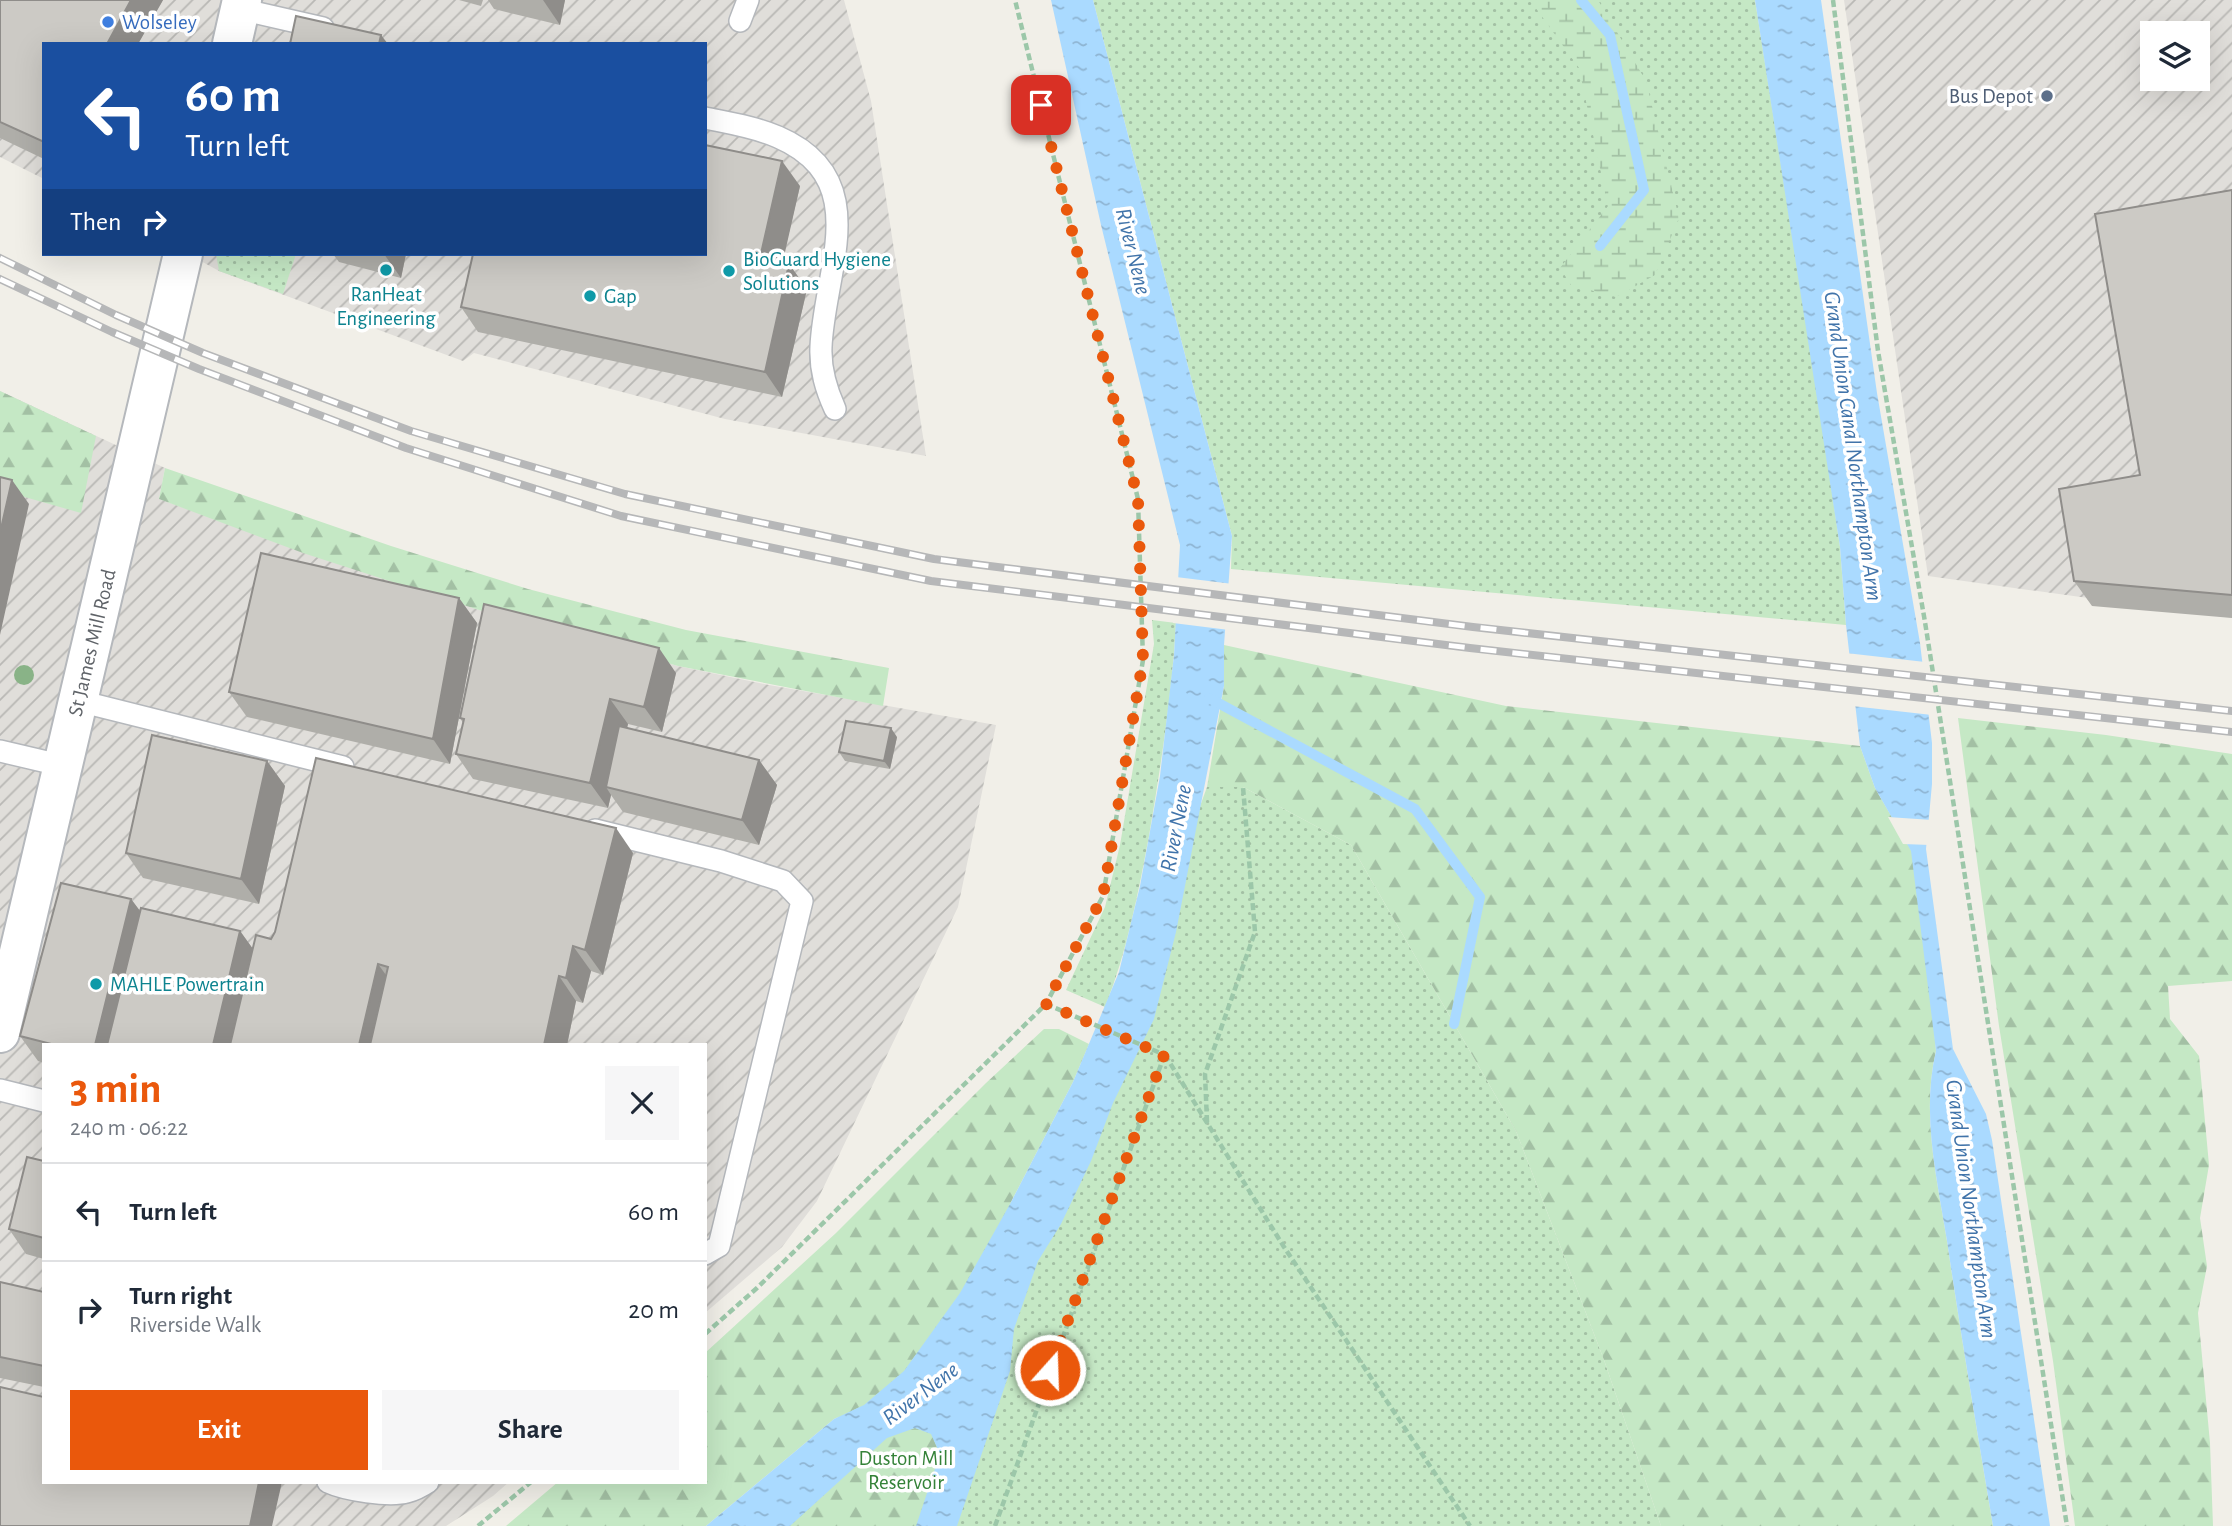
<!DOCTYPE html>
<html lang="en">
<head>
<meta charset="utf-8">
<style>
  :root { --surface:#fff; --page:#f6f6f7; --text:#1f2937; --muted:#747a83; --line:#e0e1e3; --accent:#ea580c }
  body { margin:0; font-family:"Alegreya Sans",sans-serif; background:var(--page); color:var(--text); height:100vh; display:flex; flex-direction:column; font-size:26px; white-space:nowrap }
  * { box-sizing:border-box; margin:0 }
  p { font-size:23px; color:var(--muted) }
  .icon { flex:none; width:38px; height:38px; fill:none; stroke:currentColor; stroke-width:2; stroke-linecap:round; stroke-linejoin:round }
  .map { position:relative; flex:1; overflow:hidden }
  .details { position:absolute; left:42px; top:1043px; width:665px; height:441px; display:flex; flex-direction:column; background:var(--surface); border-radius:0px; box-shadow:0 7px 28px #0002 }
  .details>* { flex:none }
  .hud { position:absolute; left:42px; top:42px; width:665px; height:214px; border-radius:0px; box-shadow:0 7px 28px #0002; background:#1a4fa0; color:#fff; overflow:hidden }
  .tools { position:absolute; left:2140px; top:21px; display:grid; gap:14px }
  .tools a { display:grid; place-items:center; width:70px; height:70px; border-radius:0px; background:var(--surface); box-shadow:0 7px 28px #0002; font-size:35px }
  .pin { position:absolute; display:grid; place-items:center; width:60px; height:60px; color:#fff; margin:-30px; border-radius:14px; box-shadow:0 4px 10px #0006 }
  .me { position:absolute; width:77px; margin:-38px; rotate:20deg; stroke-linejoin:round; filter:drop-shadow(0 0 5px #0008) }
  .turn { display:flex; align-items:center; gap:24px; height:147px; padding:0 28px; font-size:32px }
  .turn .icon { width:91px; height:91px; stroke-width:2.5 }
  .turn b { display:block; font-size:49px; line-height:60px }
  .then { display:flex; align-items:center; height:66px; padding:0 28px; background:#0003; gap:14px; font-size:26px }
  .round { display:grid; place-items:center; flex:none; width:74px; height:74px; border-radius:0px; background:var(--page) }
  .headline { display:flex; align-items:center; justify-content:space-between; height:119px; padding:0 28px }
  h1 { font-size:42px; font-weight:600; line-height:52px; color:var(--accent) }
  .button { display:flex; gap:14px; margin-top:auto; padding:14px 28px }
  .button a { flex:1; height:80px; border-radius:0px; background:var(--accent); color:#fff; font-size:28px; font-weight:600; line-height:80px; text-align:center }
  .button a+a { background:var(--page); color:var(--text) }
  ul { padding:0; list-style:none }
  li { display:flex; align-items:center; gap:21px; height:98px; padding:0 28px; border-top:2px solid var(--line) }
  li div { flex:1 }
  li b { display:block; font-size:26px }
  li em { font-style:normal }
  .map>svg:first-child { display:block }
  .industrial { fill:url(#industrial-furrows); fill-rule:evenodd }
  .grass { fill:url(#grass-dots) }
  .forest { fill:url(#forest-firs) }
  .wetland { fill:url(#wetland-marsh) }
  .water { fill:url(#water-ripples) }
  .pier { fill:#f1efe8 }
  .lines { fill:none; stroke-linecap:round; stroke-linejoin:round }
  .stream { stroke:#aadaff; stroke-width:10 }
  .service-casing { stroke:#b5b8bc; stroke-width:24 }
  .minor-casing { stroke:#b5b8bc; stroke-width:42 }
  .path { stroke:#9cc7a9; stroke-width:4.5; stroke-dasharray:7 3.5; stroke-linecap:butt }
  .service { stroke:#fff; stroke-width:21 }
  .minor { stroke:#fff; stroke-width:38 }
  .rail-casing { stroke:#b6b7b8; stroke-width:8 }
  .rail { stroke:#fff; stroke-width:5; stroke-dasharray:16; stroke-linecap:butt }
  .tree { fill:#89b387 }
  .wall { fill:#afaea9 }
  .shaded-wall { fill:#8f8d8a }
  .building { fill:#cccac5; stroke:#8f8d8a; stroke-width:2 }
  .route { stroke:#ea580c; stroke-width:12; stroke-dasharray:0 21.6 }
  .shop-dot { fill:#3f7fe0; stroke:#fff; stroke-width:2.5 }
  .service-dot { fill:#5c6f8a; stroke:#fff; stroke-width:2.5 }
  .culture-dot { fill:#0f9aa8; stroke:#fff; stroke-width:2.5 }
  .labels { text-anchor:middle; stroke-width:7; stroke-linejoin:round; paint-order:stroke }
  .shop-label { font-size:21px; fill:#366cbe; stroke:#fff; text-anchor:start }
  .service-label { font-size:21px; fill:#4e5e75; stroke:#fff; text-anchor:end }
  .culture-label { font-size:21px; fill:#0d838f; stroke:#fff; text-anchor:start }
  .street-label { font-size:21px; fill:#5f6368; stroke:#fff }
  .park-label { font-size:21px; fill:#348238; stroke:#fff }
  .water-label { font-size:23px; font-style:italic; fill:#4174aa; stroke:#fff }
</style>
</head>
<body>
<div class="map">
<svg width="2232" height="1526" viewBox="0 0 2232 1526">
  <defs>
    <pattern id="industrial-furrows" width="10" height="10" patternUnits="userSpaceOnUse" patternTransform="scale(1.75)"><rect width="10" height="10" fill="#e0deda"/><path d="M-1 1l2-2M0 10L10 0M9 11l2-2" fill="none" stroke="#b9b8b5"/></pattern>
    <pattern id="grass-dots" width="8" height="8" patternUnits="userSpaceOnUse" patternTransform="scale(1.75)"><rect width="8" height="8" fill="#c5e8c5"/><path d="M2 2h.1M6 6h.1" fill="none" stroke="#a3c0a4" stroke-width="1.8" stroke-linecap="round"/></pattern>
    <pattern id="forest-firs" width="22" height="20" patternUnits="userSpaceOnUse" patternTransform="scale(1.75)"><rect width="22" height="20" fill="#c5e8c5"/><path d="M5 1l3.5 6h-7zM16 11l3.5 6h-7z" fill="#a3c0a4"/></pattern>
    <pattern id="wetland-marsh" width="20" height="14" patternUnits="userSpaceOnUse" patternTransform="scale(1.75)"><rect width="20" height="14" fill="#c5e8c5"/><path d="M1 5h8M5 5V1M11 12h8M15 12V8" fill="none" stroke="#a3c0a4"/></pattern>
    <pattern id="water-ripples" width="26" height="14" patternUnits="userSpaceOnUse" patternTransform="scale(1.75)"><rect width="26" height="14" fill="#aadaff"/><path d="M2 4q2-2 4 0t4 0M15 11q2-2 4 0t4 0" fill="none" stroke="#8eb4d2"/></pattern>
  </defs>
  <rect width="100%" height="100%" fill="#f1efe8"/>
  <g class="industrial">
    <polygon points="0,0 844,0 871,101 926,456 725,419 474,353 463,361 219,271 188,254 705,254 705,44 44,44 44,179 0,157"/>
    <path d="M1844,0H2232V618L1928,576ZM2152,33H2198V79H2152Z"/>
    <polygon points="0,391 165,468 159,499 479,610 678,666 769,685 996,725 958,907 817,1201 782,1247 705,1313 705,1045 44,1045 44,1482 509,1482 493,1496 446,1526 0,1526"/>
  </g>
  <g class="grass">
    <polygon points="1093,0 1755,0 1821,417 1840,547 1846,625 1231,569 1232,536"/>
    <polygon points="216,254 296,254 283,294 219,271"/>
    <path d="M1152,620L1176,623C1172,694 1161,765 1149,836C1138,894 1127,952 1105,1007L1066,990L1105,907L1120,845L1154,644Z"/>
    <polygon points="1207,787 1243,787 1351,845 1516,1131 1604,1360 1661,1526 750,1526 1093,1101"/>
  </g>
  <g class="forest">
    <polygon points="0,391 96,436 81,513 0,490"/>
    <polygon points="165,468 391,546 528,589 686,630 889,668 883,706 678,666 479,610 303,553 159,499"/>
    <path d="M1224,645L1506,706L1860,746L1875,788L1919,864L1936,1051C1921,1114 1937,1178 1947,1241C1961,1336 1977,1431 1993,1526H1661L1604,1360L1516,1131L1351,845L1243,787H1207L1224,686Z"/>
    <polygon points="1958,718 2106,735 2232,754 2232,981 2168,986 2170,1019 2199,1056 2209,1165 2200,1218 2207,1266 2198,1313 2210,1443 2213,1526 2075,1526 2053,1361 1999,1026"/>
    <polygon points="1044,1029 1059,1029 1089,1044 1073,1082 1010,1204 960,1293 904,1371 864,1405 834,1419 706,1526 506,1526 558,1482 705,1482 705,1353 836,1233 986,1083"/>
    <polygon points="915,1428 931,1434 940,1454 916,1526 790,1526 887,1438"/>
  </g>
  <polygon class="wetland" points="1530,0 1598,0 1646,81 1679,218 1655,275 1616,297 1571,285 1560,268 1608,206 1579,68"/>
  <g class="water">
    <polygon points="1051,0 1093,0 1232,536 1224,645 1224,686 1176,932 1154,1019 1113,1103 1091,1161 1061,1224 1038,1261 1014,1329 1010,1371 957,1526 916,1526 940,1454 931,1434 915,1428 887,1438 790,1526 706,1526 834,1419 864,1405 904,1371 960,1293 1010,1204 1073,1082 1119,972 1140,886 1160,776 1174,655 1180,545 1101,225"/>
    <path d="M1755,0H1821L1877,393L1920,643L1932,743V784L1926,849L1953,1049L1986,1114L1992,1140L2050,1526H1993C1977,1431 1961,1336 1947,1241C1937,1178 1921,1114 1936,1051L1911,851L1875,788L1860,746L1846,625L1840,547Z"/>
  </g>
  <g class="pier">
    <polygon points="1176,577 1233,584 1229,630 1173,623"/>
    <polygon points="1846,653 1925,662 1932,715 1852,706"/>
    <polygon points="1888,817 1932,820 1930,845 1903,844"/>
  </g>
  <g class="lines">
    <g class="stream">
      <polyline points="1581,0 1610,35 1644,190 1600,246"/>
      <polyline points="1209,698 1415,809 1480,897 1454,1024"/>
    </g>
    <g class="service-casing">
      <g id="service">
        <polyline points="240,9 323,28"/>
        <polyline points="740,21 748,0"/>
        <path d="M705,118C729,123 755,127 778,137C875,179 824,270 821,347C820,370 826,389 835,409"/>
        <polyline points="79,701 343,767"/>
        <polyline points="0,751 64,766"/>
        <polyline points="595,830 721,861 783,881 802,901 719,1246 705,1254"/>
        <polyline points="0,1090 44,1101"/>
        <path d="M328,1482C345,1490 389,1497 407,1492C414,1490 422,1486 428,1482"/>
      </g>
    </g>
    <g class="minor-casing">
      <g id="minor">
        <polyline points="232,44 242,0"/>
        <path id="s1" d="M0,1033L183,254"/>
      </g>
    </g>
    <g class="path">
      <polyline points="1833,0 1878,351 1925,622 2067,1526"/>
      <polyline points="1046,1004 1165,1055"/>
      <polyline points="1165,1055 1284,1247 1470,1526"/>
      <polyline points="1207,1122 1205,1074 1255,932 1243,787"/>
      <polyline points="705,1334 757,1288 1046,1004 1103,896 1143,660 1138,499 1015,0"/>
      <polyline points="478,1526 531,1482"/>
      <polyline points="995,1526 1164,1056"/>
    </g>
    <use href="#service" class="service"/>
    <use href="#minor" class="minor"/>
    <g class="rail-casing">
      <g id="rail">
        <polyline points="0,258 116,315 203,353 411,431 625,494 934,559 1473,627 2232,711"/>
        <polyline points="0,279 112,332 199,369 406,448 621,516 931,581 1470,648 2232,732"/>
      </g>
    </g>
    <use href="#rail" class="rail"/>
  </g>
  <circle class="tree" cx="24" cy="675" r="10"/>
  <g class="wall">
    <polygon points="0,0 163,0 138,44 44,44 44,159 0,138"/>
    <polygon points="459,0 483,0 481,6"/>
    <polygon points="488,0 565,0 560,25 494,9"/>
    <polygon points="800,186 782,262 789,264 807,289 782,397 478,332 461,307 705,254"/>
    <polygon points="2232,190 2232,618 2092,606 2074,581 2140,475"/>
    <polygon points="333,254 406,254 401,278 339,262"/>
    <polygon points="459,598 477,623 450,764 247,717 229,692"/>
    <polygon points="676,673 662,732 628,724 627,728 759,760 777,785 759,845 623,812 611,795 608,808 473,779 456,754 463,723 460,718"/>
    <polygon points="897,737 890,769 845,761 839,752"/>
    <polygon points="267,761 285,786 259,904 143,878 126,853"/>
    <polygon points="633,853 603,975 591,971 583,1003 576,1001 567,1045 44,1045 44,1063 38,1061 20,1036 131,899 140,911 240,931 253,949 271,939"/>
    <polygon points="44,1161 44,1259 26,1254 9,1229"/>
    <polygon points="0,1282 44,1292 44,1387 0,1378"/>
  </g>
  <g class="shaded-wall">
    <polygon points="131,0 163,0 138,44 107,44"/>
    <polygon points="543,0 565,0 560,25"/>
    <polygon points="381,35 388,44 379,44"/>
    <polygon points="782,161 800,186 778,283 760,258"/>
    <polygon points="384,254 406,254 401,278"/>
    <polygon points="789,264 807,289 782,397 765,372"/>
    <polygon points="12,480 29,504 0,635 0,533"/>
    <polygon points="459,598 477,623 450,764 433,739"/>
    <polygon points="659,648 676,673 662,732 644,707"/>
    <polygon points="610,699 628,724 612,789 606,787 611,795 608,808 590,783"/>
    <polygon points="891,728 897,737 890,769 884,761"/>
    <polygon points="759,760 777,785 759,845 742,820"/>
    <polygon points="267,761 285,786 259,904 241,879"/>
    <polygon points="616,828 633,853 603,975 585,950"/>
    <polygon points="131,899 149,923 119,1045 95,1045"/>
    <polygon points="240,931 258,956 236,1045 213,1045"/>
    <polygon points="573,946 591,971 583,1003 566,978"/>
    <polygon points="378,964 396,989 382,1045 359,1045"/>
    <polygon points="559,976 576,1001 567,1045 544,1045"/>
    <polygon points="259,1482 282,1482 272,1526 250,1526"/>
  </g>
  <g class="building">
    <polygon points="0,0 131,0 107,44 44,44 44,142 0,122"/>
    <polygon points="296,16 381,35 379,44 290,44"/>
    <polygon points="705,145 782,161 760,258 789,264 765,372 461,307 473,254 705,254"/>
    <polygon points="2232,190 2232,595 2074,581 2059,489 2140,475 2095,214"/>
    <polygon points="0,477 12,480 0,533"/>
    <polygon points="261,553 459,598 433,739 229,692"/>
    <polygon points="484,604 659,648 644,707 610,699 590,783 456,754 464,719 460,718"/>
    <polygon points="846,721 891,728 884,761 839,752"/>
    <polygon points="619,726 759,760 742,820 606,787"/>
    <polygon points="152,735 267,761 241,879 126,853"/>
    <polygon points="316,758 616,828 585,950 573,946 566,978 559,976 544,1045 370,1045 388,967 378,964 359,1045 230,1045 256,935 271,939 275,932"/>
    <polygon points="61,883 131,899 95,1045 55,1045 20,1036"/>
    <polygon points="141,908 240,931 213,1045 107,1045"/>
    <polygon points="27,1157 44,1161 44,1238 9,1229"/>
    <polygon points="0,1282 44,1292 44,1366 0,1357"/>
    <polygon points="0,1387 44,1397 44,1482 259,1482 250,1526 0,1526"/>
  </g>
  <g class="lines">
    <polyline class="route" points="1041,105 1138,499 1143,660 1103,896 1046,1004 1164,1055 1050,1370"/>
  </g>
  <circle class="shop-dot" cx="108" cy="22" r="7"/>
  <circle class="service-dot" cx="2047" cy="96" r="7"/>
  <g class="culture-dot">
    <circle cx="386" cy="270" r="7"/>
    <circle cx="729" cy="271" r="7"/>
    <circle cx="590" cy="296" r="7"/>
    <circle cx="96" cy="984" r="7"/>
  </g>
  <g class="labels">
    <g class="shop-label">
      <text x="122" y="29">Wolseley</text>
    </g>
    <g class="service-label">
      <text x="2033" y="103">Bus Depot</text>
    </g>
    <g class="culture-label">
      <text x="743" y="266">BioGuard Hygiene<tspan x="743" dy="24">Solutions</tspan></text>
      <text x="386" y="301" text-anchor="middle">RanHeat<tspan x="386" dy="24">Engineering</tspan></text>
      <text x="604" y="303">Gap</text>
      <text x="110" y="991">MAHLE Powertrain</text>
    </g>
    <g class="street-label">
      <text dy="7" stroke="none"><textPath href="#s1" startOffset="401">St James Mill Road</textPath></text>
    </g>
    <g class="park-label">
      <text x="906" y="1465">Duston Mill<tspan x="906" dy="24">Reservoir</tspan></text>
    </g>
    <g class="water-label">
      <text transform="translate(1134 251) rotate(76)" y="8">River Nene</text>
      <text transform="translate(1854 446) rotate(82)" y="8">Grand Union Canal Northampton Arm</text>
      <text transform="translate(1175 828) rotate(-79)" y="8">River Nene</text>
      <text transform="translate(1972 1209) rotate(82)" y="8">Grand Union Northampton Arm</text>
      <text transform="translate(920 1393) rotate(-37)" y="8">River Nene</text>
    </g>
  </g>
</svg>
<div class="tools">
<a><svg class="icon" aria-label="layers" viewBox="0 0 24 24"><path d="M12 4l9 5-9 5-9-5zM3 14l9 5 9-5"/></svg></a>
</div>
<div class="pin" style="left:1041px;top:105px;background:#d93025"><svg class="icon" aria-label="arrive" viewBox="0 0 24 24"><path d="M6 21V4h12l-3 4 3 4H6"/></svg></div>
<svg class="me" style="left:1050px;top:1370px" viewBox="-20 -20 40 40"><circle r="17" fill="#ea580c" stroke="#fff" stroke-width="3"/><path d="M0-11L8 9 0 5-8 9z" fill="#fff"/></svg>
<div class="hud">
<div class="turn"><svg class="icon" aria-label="left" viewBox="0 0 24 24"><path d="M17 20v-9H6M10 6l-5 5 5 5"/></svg><div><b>60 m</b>Turn left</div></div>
<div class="then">Then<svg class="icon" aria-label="right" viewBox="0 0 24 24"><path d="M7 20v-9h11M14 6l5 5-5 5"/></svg></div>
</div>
<section class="details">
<div class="headline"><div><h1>3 min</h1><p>240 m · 06:22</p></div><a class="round"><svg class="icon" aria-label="close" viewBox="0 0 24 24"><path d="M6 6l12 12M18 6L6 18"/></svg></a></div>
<ul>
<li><svg class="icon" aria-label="left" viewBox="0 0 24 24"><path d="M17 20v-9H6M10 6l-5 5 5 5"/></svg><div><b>Turn left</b></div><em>60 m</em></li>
<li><svg class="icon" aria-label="right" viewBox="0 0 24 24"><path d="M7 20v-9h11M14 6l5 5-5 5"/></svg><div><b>Turn right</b><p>Riverside Walk</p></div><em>20 m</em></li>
</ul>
<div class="button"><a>Exit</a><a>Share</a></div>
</section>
</div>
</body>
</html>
